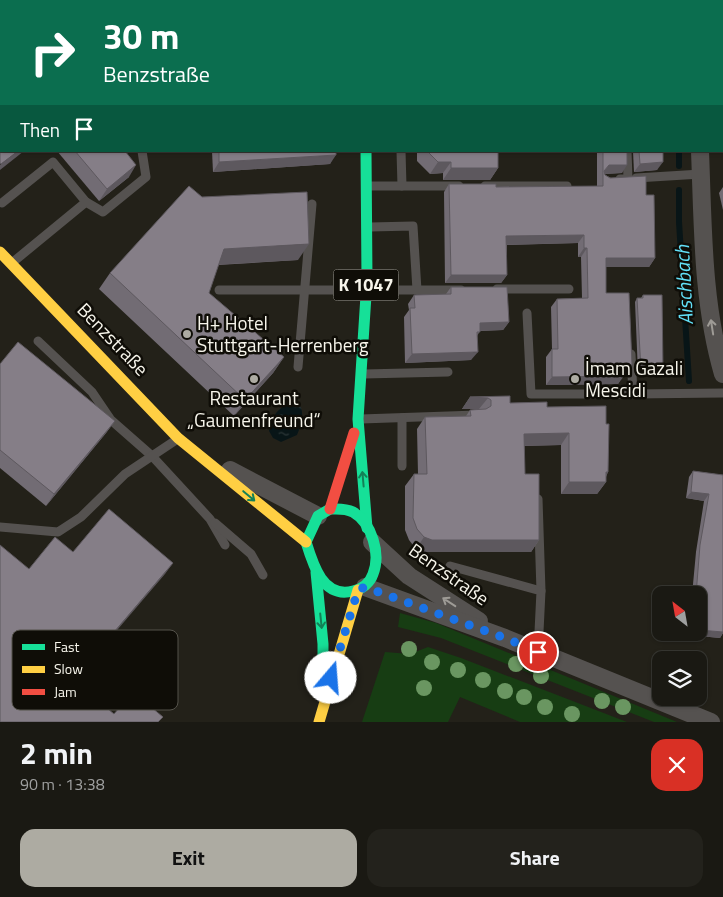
<!DOCTYPE html>
<html lang="en">
<head>
<meta charset="utf-8">
<style>
  :root { --surface:#1a1913; --page:#23221c; --text:#f1f3f6; --muted:#9fa0a0; --line:#383833; --accent:#adaba2 }
  body { margin:0; font-family:"Titillium Web",sans-serif; background:var(--page); color:var(--text); height:100vh; display:flex; flex-direction:column; font-size:19px; white-space:nowrap }
  * { box-sizing:border-box; margin:0 }
  p { font-size:16px; color:var(--muted) }
  .icon { flex:none; width:28px; height:28px; fill:none; stroke:currentColor; stroke-width:2; stroke-linecap:round; stroke-linejoin:round }
  .map { position:relative; height:722px; overflow:hidden }
  .sheet { display:flex; flex-direction:column; background:var(--surface); flex:1 }
  .sheet>* { flex:none }
  .guide { position:absolute; left:0px; top:0px; width:724px; height:152px; box-shadow:0 1px 4px #0004,0 0 0 1px var(--line); background:#0b6e4f; color:#fff; overflow:hidden }
  .needle { width:32px; rotate:329deg }
  .buttons { position:absolute; left:652px; top:586px; display:grid; gap:10px }
  .buttons a { display:grid; place-items:center; width:55px; height:55px; border-radius:10px; background:var(--surface); box-shadow:0 1px 4px #0004,0 0 0 1px var(--line); font-size:25px }
  .pin { position:absolute; display:grid; place-items:center; width:42px; height:42px; color:#fff; margin:-21px; border:2px solid #fff; border-radius:50%; box-shadow:0 1px 5px #0007 }
  .me { position:absolute; width:55px; margin:-28px; rotate:18deg; stroke-linejoin:round; filter:drop-shadow(0 0 4px #0008) }
  .turn { display:flex; align-items:center; gap:18px; height:105px; padding:0 20px; font-size:22px }
  .turn .icon { width:65px; height:65px; stroke-width:2.5 }
  .turn b { display:block; font-size:35px; line-height:42px }
  .then { display:flex; align-items:center; height:48px; padding:0 20px; background:#0003; gap:10px; font-size:19px }
  .round { display:grid; place-items:center; flex:none; width:52px; height:52px; border-radius:15px; background:var(--page) }
  .headline { display:flex; align-items:center; justify-content:space-between; height:85px; padding:0 20px }
  h1 { font-size:30px; font-weight:700; line-height:38px }
  .cta { display:flex; gap:10px; margin-top:auto; padding:10px 20px }
  .cta a { flex:1; height:58px; border-radius:15px; background:var(--accent); color:#111; font-size:20px; font-weight:700; line-height:58px; text-align:center }
  .cta a+a { background:var(--page); color:var(--text) }
  .map>svg:first-child { display:block }
  .green { fill:#173d13 }
  .water { fill:url(#water-ripples) }
  .lines { fill:none; stroke-linecap:round; stroke-linejoin:round }
  .stream { stroke:#081517; stroke-width:6 }
  .lane { stroke:#555250; stroke-width:9 }
  .street { stroke:#555250; stroke-width:18 }
  .fast { stroke:#16e098; stroke-width:11 }
  .slow { stroke:#ffcf43; stroke-width:11 }
  .jam { stroke:#f24e42; stroke-width:11 }
  .tree { fill:#6a9661 }
  .wall { fill:#726c74 }
  .shaded-wall { fill:#5d585e }
  .building { fill:#857e87; stroke:#5d585e }
  .oneway { stroke:#9e9b96 }
  .oneway2 { stroke:#138157 }
  .route { stroke:#1a73e8; stroke-width:9; stroke-dasharray:0 16.2 }
  .poi-dot { fill:#adaba2; stroke:#0f0d07; stroke-width:2 }
  .labels { text-anchor:middle; stroke-width:5; stroke-linejoin:round; paint-order:stroke }
  .shield { fill:#0f0d07; stroke:#b1afa7; stroke-width:1 }
  .shield-label { font-size:18px; font-weight:bold; fill:#f7f5eb }
  .poi-label { font-size:19px; fill:#f7f5eb; stroke:#0f0d07; text-anchor:start }
  .street-label { font-size:19px; fill:#f7f5eb; stroke:#0f0d07 }
  .water-label { font-size:20px; font-style:italic; fill:#62e0f8; stroke:#0f0d07 }
  .key { fill:#0f0d07; stroke:#55534b; stroke-width:1 }
  .key-label { font-size:14px; fill:#f7f5eb }
</style>
</head>
<body>
<div class="map">
<svg width="723" height="722" viewBox="0 0 723 722">
  <defs>
    <pattern id="water-ripples" width="26" height="14" patternUnits="userSpaceOnUse" patternTransform="scale(1.25)"><rect width="26" height="14" fill="#081517"/><path d="M2 4q2-2 4 0t4 0M15 11q2-2 4 0t4 0" fill="none" stroke="#2d3839"/></pattern>
  </defs>
  <rect width="100%" height="100%" fill="#232119"/>
  <g class="green">
    <polygon points="400,613 436,623 677,722 654,722 441,638 398,627"/>
    <polygon points="428,647 461,658 627,722 520,722 460,697 448,722 362,722 385,652 410,654"/>
  </g>
  <path class="water" d="M292,403L301,407C304,418 301,425 297,435L281,442L273,438L269,431C272,417 277,407 292,403Z"/>
  <g class="lines">
    <g class="stream">
      <polyline points="680,1 680,0"/>
      <polyline points="679,166 679,151"/>
      <polyline points="679,190 679,222 689,381"/>
    </g>
    <g class="lane">
      <polyline points="416,0 416,1"/>
      <polyline points="31,1 33,0"/>
      <polyline points="0,29 1,28"/>
      <polyline points="0,70 1,72"/>
      <polyline points="401,151 402,186"/>
      <polyline points="636,178 701,174"/>
      <polyline points="620,179 628,179 627,151"/>
      <polyline points="370,186 459,186"/>
      <polyline points="485,186 567,186"/>
      <polyline points="2,203 53,162 86,202"/>
      <polyline points="370,227 413,226 417,290"/>
      <polyline points="13,262 86,202 103,212 146,177 142,151"/>
      <polyline points="497,289 569,289"/>
      <polyline points="219,290 461,290"/>
      <polyline points="527,313 531,394 633,394"/>
      <polyline points="38,341 92,392 111,420 152,456 210,519 225,545"/>
      <polyline points="631,354 633,394 723,393"/>
      <polyline points="298,367 312,204"/>
      <polyline points="364,374 448,372"/>
      <polyline points="361,419 477,415"/>
      <polyline points="402,466 402,418"/>
      <polyline points="538,499 541,591"/>
      <polyline points="215,523 251,554 263,575"/>
      <polyline points="0,527 58,532 81,517 125,474 176,440"/>
      <polyline points="450,566 541,591 538,652"/>
    </g>
    <g class="street">
      <polyline points="701,1 701,0"/>
      <path d="M700,151C703,225 702,302 723,374"/>
      <polyline points="230,470 318,516"/>
      <polyline points="372,542 409,576 479,621"/>
      <polyline points="365,587 505,638 711,722"/>
    </g>
    <g class="fast">
      <polyline points="366,151 367,280 358,419 367,528"/>
      <path d="M330,509C338,509 345,508 353,512C372,523 381,554 373,574C370,583 362,589 353,591C323,599 313,565 306,542L318,516Z"/>
      <polyline points="316,572 323,644 323,676"/>
    </g>
    <g class="slow">
      <polyline points="0,252 178,438 306,542"/>
      <polyline points="319,722 358,590"/>
    </g>
    <g class="jam">
      <polyline points="363,0 363,1"/>
      <polyline points="330,509 354,433"/>
    </g>
  </g>
  <g class="tree">
    <circle cx="409" cy="649" r="8"/>
    <circle cx="432" cy="662" r="8"/>
    <circle cx="516" cy="664" r="8"/>
    <circle cx="458" cy="670" r="8"/>
    <circle cx="541" cy="676" r="8"/>
    <circle cx="483" cy="680" r="8"/>
    <circle cx="424" cy="688" r="8"/>
    <circle cx="505" cy="691" r="8"/>
    <circle cx="524" cy="697" r="8"/>
    <circle cx="602" cy="701" r="8"/>
    <circle cx="545" cy="707" r="8"/>
    <circle cx="623" cy="707" r="8"/>
    <circle cx="572" cy="714" r="8"/>
  </g>
  <g class="wall">
    <rect x="141" y="0" width="37" height="1"/>
    <rect x="225" y="0" width="102" height="1"/>
    <rect x="446" y="0" width="102" height="1"/>
    <polygon points="723,52 723,99 722,53"/>
    <polygon points="57,151 125,151 129,177 99,201"/>
    <polygon points="212,151 336,151 330,164 213,172"/>
    <polygon points="417,151 498,151 498,168 490,180 443,180 443,173 430,174 417,161"/>
    <polygon points="597,151 627,151 622,173 604,174 605,175 646,195 655,258 649,267 606,267 606,293 626,373 624,373 618,384 546,385 546,357 552,349 551,307 557,299 582,298 581,257 578,257 578,243 507,245 507,275 501,283 445,283 444,192 449,184 496,187 597,186"/>
    <polygon points="633,151 663,151 657,170 634,172"/>
    <polygon points="723,187 723,210 719,193"/>
    <polygon points="202,197 298,260 218,265 209,293 284,357 273,373 234,416 99,289 110,273"/>
    <polygon points="451,287 509,322 503,330 480,331 477,336 471,360 405,363 404,317 409,310 408,304 414,295 446,294"/>
    <polygon points="643,295 661,373 638,373 635,302 637,298 641,298"/>
    <polygon points="0,364 115,421 106,433 46,506 0,468"/>
    <polygon points="510,396 510,403 547,407 606,424 608,472 606,477 606,482 597,494 561,494 561,445 524,446 525,474 539,540 531,552 423,552 416,549 409,540 405,530 405,486 414,474 418,474 417,429 425,417 466,416 470,410 479,409 462,409 470,397"/>
    <polygon points="693,471 723,475 723,633 720,638 689,635 689,632 699,632 699,595 692,595 696,552 704,501 686,498 689,477"/>
  </g>
  <g class="shaded-wall">
    <polygon points="0,0 9,0 8,1 1,1 1,4 0,5"/>
    <polygon points="18,151 24,151 0,170 0,165 1,164"/>
    <polygon points="336,155 330,164 213,172 219,162"/>
    <polygon points="438,162 451,162 443,173 430,174"/>
    <polygon points="663,162 657,170 634,172 640,164"/>
    <polygon points="136,165 129,177 99,201 107,189"/>
    <polygon points="609,165 627,165 622,173 603,174 603,173"/>
    <polygon points="451,168 498,168 490,180 443,180"/>
    <polygon points="584,235 578,243 501,245 506,236"/>
    <polygon points="309,244 298,260 212,265 224,249"/>
    <polygon points="584,248 587,248 581,257 578,257"/>
    <polygon points="606,258 655,258 649,267 600,267"/>
    <polygon points="451,275 507,275 501,283 445,283"/>
    <polygon points="509,322 503,330 474,331 480,323"/>
    <polygon points="478,352 471,360 405,363 412,354"/>
    <polygon points="284,357 273,373 234,416 245,400"/>
    <polygon points="624,365 632,365 626,373 618,373"/>
    <polygon points="641,370 663,370 661,373 638,373"/>
    <polygon points="624,376 618,384 546,385 552,377"/>
    <polygon points="470,397 488,398 479,409 462,409"/>
    <polygon points="115,421 106,433 46,506 54,494"/>
    <polygon points="569,433 561,445 516,446 524,434"/>
    <polygon points="606,472 608,472 602,482 606,482 597,494 561,494 569,482"/>
    <polygon points="691,492 709,494 704,501 686,498"/>
    <polygon points="424,537 539,540 531,552 423,552 416,549"/>
    <polygon points="173,563 165,574 65,691 73,680"/>
    <polygon points="699,630 723,632 723,633 720,638 689,635 691,632 699,632"/>
  </g>
  <g class="building">
    <polygon points="49,0 108,0 106,1 48,1"/>
    <rect x="150" y="0" width="28" height="1"/>
    <rect x="232" y="0" width="95" height="1"/>
    <rect x="454" y="0" width="94" height="1"/>
    <rect x="596" y="0" width="57" height="1"/>
    <polygon points="1,112 1,151 18,151 1,164 0,163 0,113"/>
    <polygon points="75,151 125,151 136,165 107,189"/>
    <polygon points="219,151 336,151 336,155 219,162"/>
    <polygon points="427,151 498,151 498,168 451,168 451,162 438,162"/>
    <polygon points="603,151 627,151 627,165 609,165 604,171 605,175 610,178 646,176 646,195 654,195 655,258 606,258 606,293 629,293 632,365 624,365 624,376 552,377 552,349 558,349 557,299 588,298 587,248 584,248 584,235 506,236 507,275 451,275 449,184 496,184 496,187 603,186"/>
    <polygon points="639,151 663,151 663,162 640,164"/>
    <polygon points="189,186 202,197 307,192 309,244 224,249 209,293 284,357 245,400 110,273"/>
    <polygon points="451,287 507,287 509,322 480,323 480,332 477,332 478,352 412,354 410,308 415,308 414,295 451,294"/>
    <polygon points="643,295 662,295 663,370 641,370 637,298 643,298"/>
    <polygon points="18,342 115,421 54,494 0,450 0,364"/>
    <polygon points="510,396 510,403 547,402 547,407 606,406 606,424 609,424 608,472 606,472 606,482 569,482 569,433 524,434 525,474 539,474 539,540 432,540 424,537 417,529 413,518 414,474 427,474 425,417 471,416 470,410 486,409 491,406 491,400 488,398 470,397"/>
    <polygon points="693,471 723,475 723,632 699,630 699,595 696,595 700,545 709,494 691,492"/>
    <polygon points="109,509 173,563 73,680 114,714 133,692 163,717 158,722 0,722 0,545 29,569 55,537 73,552"/>
  </g>
  <defs><path id="oneway-shaft" d="M-6 0H5M1.5-3L5.5 0L1.5 3" fill="none" stroke-width="1.6" stroke-linecap="round" stroke-linejoin="round" transform="scale(1.25)"/></defs>
  <g class="oneway">
    <use href="#oneway-shaft" transform="translate(712 327) rotate(-99)"/>
    <use href="#oneway-shaft" transform="translate(449 602) rotate(-147)"/>
  </g>
  <g class="oneway2">
    <use href="#oneway-shaft" transform="translate(363 479) rotate(-95)"/>
    <use href="#oneway-shaft" transform="translate(249 496) rotate(40)"/>
    <use href="#oneway-shaft" transform="translate(321 621) rotate(84)"/>
  </g>
  <g class="lines">
    <polyline class="route" points="331,678 358,590 365,587 505,638 538,652"/>
  </g>
  <g class="poi-dot">
    <circle cx="187" cy="334" r="5"/>
    <circle cx="254" cy="379" r="5"/>
    <circle cx="575" cy="379" r="5"/>
  </g>
  <g class="labels">
    <rect class="shield" x="333.5" y="269.5" width="65" height="31" rx="4"/>
    <g class="shield-label">
      <text x="366" y="291">K 1047</text>
    </g>
    <g class="poi-label">
      <text x="197" y="330">H+ Hotel<tspan x="197" dy="22">Stuttgart-Herrenberg</tspan></text>
      <text x="585" y="375">İmam Gazali<tspan x="585" dy="22">Mescidi</tspan></text>
      <text x="254" y="405" text-anchor="middle">Restaurant<tspan x="254" dy="22">„Gaumenfreund“</tspan></text>
    </g>
    <g class="street-label">
      <text transform="translate(113 339) rotate(46)" y="7">Benzstraße</text>
      <text transform="translate(449 574) rotate(35)" y="7">Benzstraße</text>
    </g>
    <g class="water-label">
      <text transform="translate(684 285) rotate(-93)" y="7">Aischbach</text>
    </g>
  </g>
  <rect x="12" y="630" width="166" height="80" rx="8" class="key"/>
  <rect x="22" y="644" width="23" height="6" fill="#16e098"/>
  <rect x="22" y="666" width="23" height="7" fill="#ffcf43"/>
  <rect x="22" y="689" width="23" height="6" fill="#f24e42"/>
  <g class="key-label">
    <text x="54" y="652">Fast</text>
    <text x="54" y="674">Slow</text>
    <text x="54" y="697">Jam</text>
  </g>
</svg>
<div class="buttons">
<a><svg class="needle" viewBox="-14 -14 28 28"><path d="M0-13l5 13h-10z" fill="#e53935"/><path d="M0 13l5-13h-10z" fill="#9fa0a0"/></svg></a>
<a><svg class="icon" aria-label="layers" viewBox="0 0 24 24"><path d="M12 4l9 5-9 5-9-5zM3 14l9 5 9-5"/></svg></a>
</div>
<div class="pin" style="left:538px;top:652px;background:#d93025"><svg class="icon" aria-label="arrive" viewBox="0 0 24 24"><path d="M6 21V4h12l-3 4 3 4H6"/></svg></div>
<svg class="me" style="left:331px;top:678px" viewBox="-20 -20 40 40"><circle r="19" fill="#fff"/><path d="M0-13L10 11 0 6-10 11z" fill="#1a73e8"/></svg>
<div class="guide">
<div class="turn"><svg class="icon" aria-label="right" viewBox="0 0 24 24"><path d="M7 20v-9h11M14 6l5 5-5 5"/></svg><div><b>30 m</b>Benzstraße</div></div>
<div class="then">Then<svg class="icon" aria-label="arrive" viewBox="0 0 24 24"><path d="M6 21V4h12l-3 4 3 4H6"/></svg></div>
</div>
</div>
<section class="sheet">
<div class="headline"><div><h1>2 min</h1><p>90 m · 13:38</p></div><a class="round" style="background:#d93025;color:#fff"><svg class="icon" aria-label="close" viewBox="0 0 24 24"><path d="M6 6l12 12M18 6L6 18"/></svg></a></div>
<div class="cta"><a>Exit</a><a>Share</a></div>
</section>
</body>
</html>
